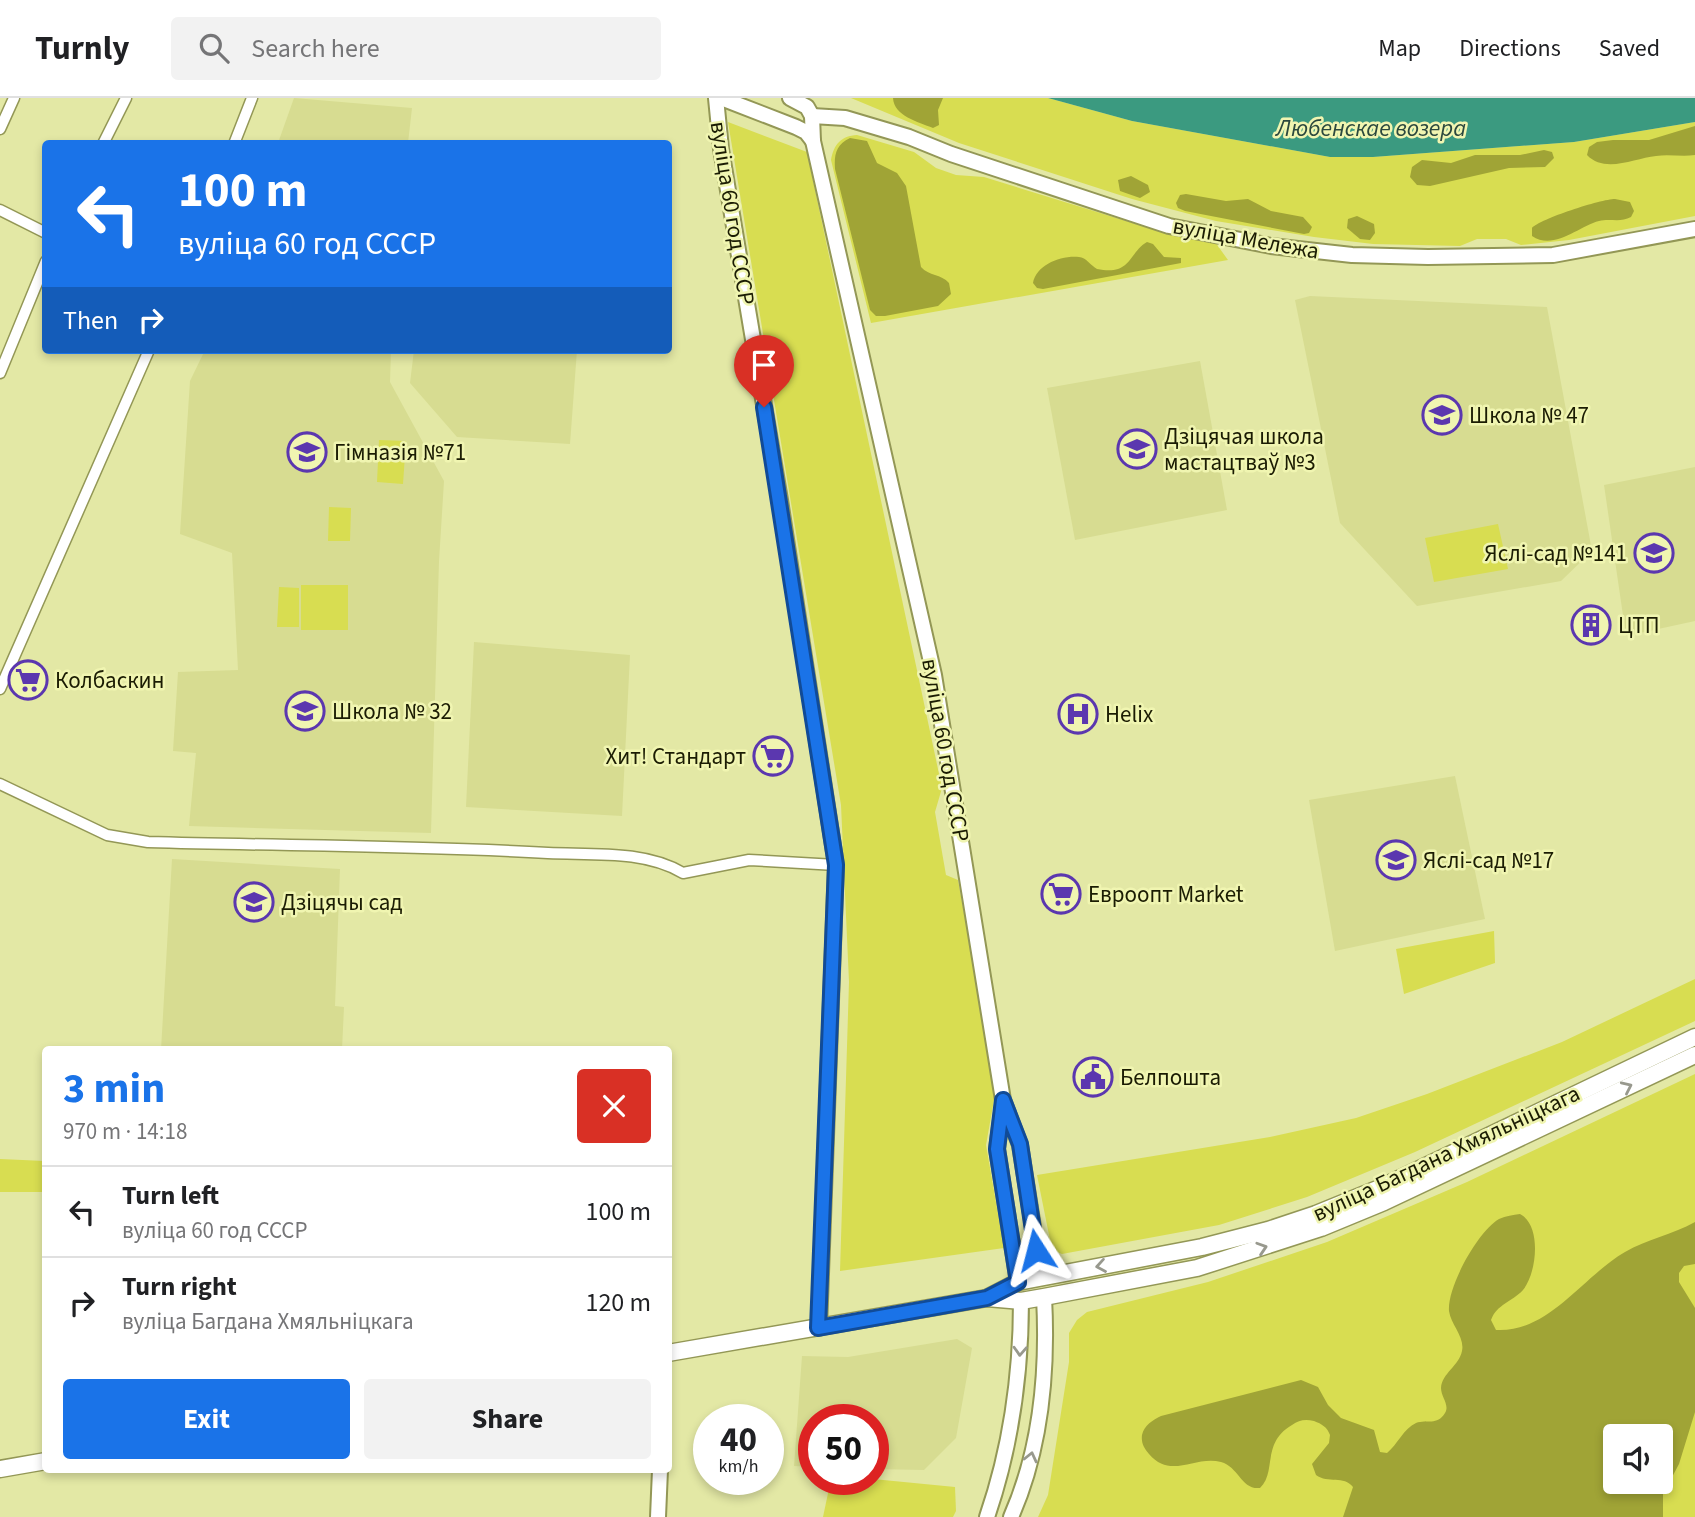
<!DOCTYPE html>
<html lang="en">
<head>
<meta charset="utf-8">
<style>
  :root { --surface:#fff; --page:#f2f2f2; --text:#202124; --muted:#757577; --line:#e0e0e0; --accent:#1a73e8 }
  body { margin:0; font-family:"Source Sans 3",sans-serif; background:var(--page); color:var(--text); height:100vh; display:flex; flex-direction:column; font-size:26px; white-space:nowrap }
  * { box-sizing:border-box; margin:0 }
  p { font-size:23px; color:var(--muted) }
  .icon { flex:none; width:38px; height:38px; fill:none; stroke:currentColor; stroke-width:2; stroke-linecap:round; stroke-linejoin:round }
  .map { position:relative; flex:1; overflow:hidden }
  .details { position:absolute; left:42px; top:948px; width:630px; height:427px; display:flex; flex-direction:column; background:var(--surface); border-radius:7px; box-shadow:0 4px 10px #0003 }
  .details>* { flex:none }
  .banner { position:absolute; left:42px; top:42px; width:630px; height:214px; border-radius:7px; box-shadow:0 4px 10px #0003; background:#1a73e8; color:#fff; overflow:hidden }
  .controls { position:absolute; left:1603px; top:1326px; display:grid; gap:14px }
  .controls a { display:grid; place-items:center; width:70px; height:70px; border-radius:7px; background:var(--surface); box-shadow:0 4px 10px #0003; font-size:35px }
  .speed { position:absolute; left:693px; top:1306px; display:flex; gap:14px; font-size:35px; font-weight:700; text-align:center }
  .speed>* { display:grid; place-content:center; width:91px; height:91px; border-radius:50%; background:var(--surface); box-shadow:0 4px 10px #0003; line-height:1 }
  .speed small { font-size:18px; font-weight:400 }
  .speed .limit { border:10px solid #d22; background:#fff; color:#111 }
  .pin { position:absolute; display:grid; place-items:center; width:60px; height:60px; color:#fff; margin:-72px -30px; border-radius:50% 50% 50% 0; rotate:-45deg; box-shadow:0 0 7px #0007 }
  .pin .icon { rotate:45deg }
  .me { position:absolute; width:77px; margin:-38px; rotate:351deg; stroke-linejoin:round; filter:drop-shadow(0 0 5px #0008) }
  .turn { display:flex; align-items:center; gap:24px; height:147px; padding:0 21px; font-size:32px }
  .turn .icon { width:91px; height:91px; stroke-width:2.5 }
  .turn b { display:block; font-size:49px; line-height:60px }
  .then { display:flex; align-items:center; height:66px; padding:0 21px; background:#0003; gap:14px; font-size:26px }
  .round { display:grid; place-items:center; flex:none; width:74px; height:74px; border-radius:7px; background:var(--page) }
  .headline { display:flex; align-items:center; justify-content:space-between; height:119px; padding:0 21px }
  h1 { font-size:42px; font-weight:700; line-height:52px; color:var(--accent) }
  .cta { display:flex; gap:14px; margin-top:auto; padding:14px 21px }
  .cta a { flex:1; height:80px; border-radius:7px; background:var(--accent); color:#fff; font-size:28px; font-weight:700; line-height:80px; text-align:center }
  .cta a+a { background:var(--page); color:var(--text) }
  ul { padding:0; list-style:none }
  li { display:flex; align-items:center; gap:21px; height:91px; padding:0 21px; border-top:2px solid var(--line) }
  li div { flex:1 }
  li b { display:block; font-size:26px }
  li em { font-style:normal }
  header { display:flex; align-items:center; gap:42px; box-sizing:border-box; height:98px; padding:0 35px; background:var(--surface); border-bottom:2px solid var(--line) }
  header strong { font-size:33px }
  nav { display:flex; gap:38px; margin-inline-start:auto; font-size:24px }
  .search { width:490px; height:63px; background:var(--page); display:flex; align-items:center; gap:18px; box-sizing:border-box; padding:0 24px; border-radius:7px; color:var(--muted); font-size:26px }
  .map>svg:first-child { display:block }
  .built { fill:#d7dc91 }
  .green { fill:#d8dd51; fill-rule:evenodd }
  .forest { fill:#a0a436; fill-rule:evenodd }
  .water { fill:#3b9a80 }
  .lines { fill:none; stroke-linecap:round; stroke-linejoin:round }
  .street-casing { stroke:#939756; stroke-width:13 }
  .secondary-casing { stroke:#939756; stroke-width:18 }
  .primary-casing { stroke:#939756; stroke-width:19 }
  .street { stroke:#fff; stroke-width:10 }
  .secondary { stroke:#fff; stroke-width:14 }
  .primary { stroke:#fff; stroke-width:16 }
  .oneway { stroke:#98998e }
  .route-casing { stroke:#114b97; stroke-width:18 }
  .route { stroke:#1a73e8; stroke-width:12 }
  .labels { text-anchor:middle; stroke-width:5; stroke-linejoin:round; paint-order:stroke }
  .street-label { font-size:23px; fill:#1b1c03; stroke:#f0f5b1 }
  .poi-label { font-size:23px; fill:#1b1c03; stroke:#f0f5b1; text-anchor:start }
  .water-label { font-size:24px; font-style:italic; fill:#2b483e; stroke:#f0f5b1 }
</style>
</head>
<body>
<header>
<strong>Turnly</strong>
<div class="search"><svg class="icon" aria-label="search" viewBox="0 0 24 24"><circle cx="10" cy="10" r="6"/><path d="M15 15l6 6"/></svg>Search here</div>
<nav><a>Map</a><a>Directions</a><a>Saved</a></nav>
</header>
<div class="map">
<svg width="1695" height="1419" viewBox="0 0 1695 1419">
  <rect width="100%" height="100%" fill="#e3e8a5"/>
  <g class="built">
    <polygon points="294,0 412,10 408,45 278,45"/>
    <polygon points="1310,198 1547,209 1592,453 1561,483 1417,508 1340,425 1295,202"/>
    <polygon points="205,252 391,252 390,284 444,383 439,463 431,735 189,728 196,655 173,653 178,574 238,572 232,455 180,436 190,283"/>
    <polygon points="414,252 577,252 570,346 457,339 410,285"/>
    <polygon points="1200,263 1227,412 1075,442 1047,290"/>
    <polygon points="1695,369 1695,523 1626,538 1604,387"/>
    <polygon points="474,544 630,557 622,718 466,709"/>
    <polygon points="1455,678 1485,821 1335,853 1309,702"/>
    <polygon points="172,761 340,771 335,908 344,909 342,952 161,952"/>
    <polygon points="957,1241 972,1250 956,1340 924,1372 873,1371 873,1321 814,1321 814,1369 794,1368 802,1258 848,1259"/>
  </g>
  <g class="green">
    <polygon points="851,0 1048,0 1132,23 1330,59 1373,59 1574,44 1695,24 1695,118 1569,142 1521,147 1506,141 1477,141 1460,148 1373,146 1314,139 1216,123 1132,101 959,45"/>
    <polygon points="728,24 807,54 942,690 935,714 946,777 958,782 996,991 986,1047 1004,1150 840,1173 849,884 841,707"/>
    <path d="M857,37L914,54L936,70L956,77L984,79L1149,130L1215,144L1228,162L871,225L831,62C834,46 841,38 857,37Z"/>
    <polygon points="379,342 406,343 403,386 377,384"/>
    <polygon points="329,409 351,410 350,443 328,443"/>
    <polygon points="1498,426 1508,471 1434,484 1425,440"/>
    <rect x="301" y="487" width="47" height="45"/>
    <polygon points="279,489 299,490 299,529 277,529"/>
    <polygon points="1494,833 1495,865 1404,896 1396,851"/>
    <polygon points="1695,881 1695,923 1415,1054 1307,1099 1219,1127 1062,1156 1052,1152 1037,1077 1270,1039 1356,1020 1427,996 1562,944"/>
    <path d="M1695,976V1419H1038L1048,1397L1069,1264V1235L1077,1222L1087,1214L1208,1184L1327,1144L1467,1084ZM1615,1339H1661V1384H1615Z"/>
    <polygon points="0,1061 45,1063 45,1094 0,1094"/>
    <polygon points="831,1381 873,1381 955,1389 956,1413 953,1419 823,1419"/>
  </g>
  <g class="forest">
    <path d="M893,0H943L938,12L939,27L933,30C918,24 894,18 893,0Z"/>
    <path d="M1695,28V57C1682,59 1669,56 1656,58C1635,60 1605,76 1587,57L1589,49L1597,44L1613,42H1649Z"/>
    <path d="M850,40L867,43L877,65L897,75L906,88L921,169C929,178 941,176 949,185L951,196L938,208L885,218H876L870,212L835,71C834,56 836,47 850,40Z"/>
    <polygon points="1544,52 1552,54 1554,60 1545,69 1509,70 1430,88 1417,87 1410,79 1412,69 1422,62 1451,65 1475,57 1520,57"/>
    <polygon points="1131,78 1148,87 1150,94 1140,100 1120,93 1118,82"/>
    <polygon points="1186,96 1226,103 1248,101 1271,113 1303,119 1312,129 1309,135 1304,136 1185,113 1178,110 1176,105 1180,97"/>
    <path d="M1615,101L1630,104L1634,113L1631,119C1620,125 1610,120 1599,123C1579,128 1554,153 1532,138V130C1540,121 1601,101 1615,101Z"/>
    <polygon points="1357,118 1374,126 1375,135 1370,142 1360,141 1347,130 1348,121"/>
    <path d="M1147,144L1153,146L1164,159L1181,160V165L1043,191L1037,190L1033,185C1036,167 1061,157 1079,159C1086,159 1091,168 1097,171C1132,178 1128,155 1147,144Z"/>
    <path d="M1520,1116C1542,1127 1537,1175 1523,1192C1512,1204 1497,1206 1491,1222L1496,1232C1549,1235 1583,1178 1625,1154C1647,1141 1672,1137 1695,1124V1166L1684,1168L1679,1175V1184L1695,1210V1314L1679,1366L1663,1396V1419H1343L1353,1389C1344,1377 1328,1386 1316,1377L1312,1366L1329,1345L1330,1337C1327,1329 1322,1326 1314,1323C1305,1321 1299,1322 1292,1327C1261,1345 1277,1374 1260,1390C1241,1392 1239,1369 1221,1364C1195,1357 1171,1382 1149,1356C1144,1350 1141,1345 1142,1337C1144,1327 1153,1322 1161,1318L1301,1282L1318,1289L1328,1307L1341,1320L1374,1332L1380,1354L1387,1355C1397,1347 1404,1330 1416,1325C1427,1321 1437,1328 1445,1315C1450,1307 1441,1299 1441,1290C1442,1275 1459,1268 1462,1253C1465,1239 1451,1227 1449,1213C1447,1189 1478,1133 1499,1121C1506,1118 1513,1117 1520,1116ZM1615,1339H1661V1384H1615Z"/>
  </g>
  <polygon class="water" points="1048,0 1695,0 1695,24 1574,44 1373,59 1330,59 1132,23"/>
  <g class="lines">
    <g class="street-casing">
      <g id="street">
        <polyline points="0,31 14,0"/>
        <polyline points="103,46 126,0"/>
        <polyline points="234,46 252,0"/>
        <polyline points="0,112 46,135"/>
        <polyline points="0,275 46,163"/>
        <polyline points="0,591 149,252"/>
        <path d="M0,686L107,737L148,744C282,748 415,747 548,755C592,757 645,752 683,775L749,762L836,767"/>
      </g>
    </g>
    <g class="secondary-casing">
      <g id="secondary">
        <polyline points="716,0 721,51 780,402 836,767 819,1230"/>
        <polyline points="721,0 796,29 806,34 813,43"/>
        <polyline points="790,0 807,9 812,18"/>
        <polyline points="812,18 813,43 934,577 1003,1002 1020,1047 1041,1179"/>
        <polyline points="812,18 845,20 909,39 951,56 1169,128 1271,148 1352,157 1428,159 1553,157 1695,131"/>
        <polyline points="1003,1007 997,1051 1018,1184"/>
        <polyline points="658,1419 660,1372"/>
        <path d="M987,1419C1011,1349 1021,1277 1021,1203"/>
        <path d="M1011,1419C1041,1351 1048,1272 1044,1199"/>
      </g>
    </g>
    <g class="primary-casing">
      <g id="primary">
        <polyline points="987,1200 1018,1184 1202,1149 1268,1132 1316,1116 1380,1090 1695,939"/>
        <polyline points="668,1255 987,1200 1021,1203 1044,1199 1197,1170 1321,1130 1384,1104 1695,957"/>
        <polyline points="0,1371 46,1363"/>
      </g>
    </g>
    <use href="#street" class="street"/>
    <use href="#secondary" class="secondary"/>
    <use href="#primary" class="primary"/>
  </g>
  <defs><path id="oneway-chevron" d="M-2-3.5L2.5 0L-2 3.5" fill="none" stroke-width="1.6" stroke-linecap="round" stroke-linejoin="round" transform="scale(1.75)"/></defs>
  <g class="oneway">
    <use href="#oneway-chevron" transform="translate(1627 989) rotate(-25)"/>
    <use href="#oneway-chevron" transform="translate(1262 1150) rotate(-18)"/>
    <use href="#oneway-chevron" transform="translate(1101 1168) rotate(170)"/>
    <use href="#oneway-chevron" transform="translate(1020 1253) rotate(93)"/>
    <use href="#oneway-chevron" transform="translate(1031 1359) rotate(-77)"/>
  </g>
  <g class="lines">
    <g class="route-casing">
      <polyline id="route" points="764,309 836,767 818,1230 987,1200 1018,1184 997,1051 1003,1002 1020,1046 1036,1152"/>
    </g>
    <use href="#route" class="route"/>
  </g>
  <defs>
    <g id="school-ring" transform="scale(2.0125)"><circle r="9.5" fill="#f0f5b1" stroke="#5b37af" stroke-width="1.5"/><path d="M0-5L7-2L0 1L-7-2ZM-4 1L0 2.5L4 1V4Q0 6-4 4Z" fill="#5b37af"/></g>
    <g id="building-ring" transform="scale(2.0125)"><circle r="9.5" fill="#f0f5b1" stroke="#5b37af" stroke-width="1.5"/><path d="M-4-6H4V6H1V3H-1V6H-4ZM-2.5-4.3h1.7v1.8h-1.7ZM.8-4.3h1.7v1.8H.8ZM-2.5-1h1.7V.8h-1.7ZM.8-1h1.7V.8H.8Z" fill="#5b37af"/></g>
    <g id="supermarket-ring" transform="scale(2.0125)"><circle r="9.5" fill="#f0f5b1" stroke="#5b37af" stroke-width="1.5"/><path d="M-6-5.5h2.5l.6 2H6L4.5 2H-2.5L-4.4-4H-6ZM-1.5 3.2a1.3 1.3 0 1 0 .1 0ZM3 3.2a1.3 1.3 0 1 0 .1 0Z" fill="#5b37af"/></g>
    <g id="hospital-ring" transform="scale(2.0125)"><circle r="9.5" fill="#f0f5b1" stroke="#5b37af" stroke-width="1.5"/><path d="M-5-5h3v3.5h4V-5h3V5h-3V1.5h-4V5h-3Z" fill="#5b37af"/></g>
    <g id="civic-ring" transform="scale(2.0125)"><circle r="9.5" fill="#f0f5b1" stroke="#5b37af" stroke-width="1.5"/><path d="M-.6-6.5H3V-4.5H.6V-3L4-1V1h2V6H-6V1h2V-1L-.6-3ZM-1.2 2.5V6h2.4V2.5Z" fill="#5b37af"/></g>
  </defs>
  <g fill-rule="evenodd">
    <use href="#school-ring" x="1442" y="317"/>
    <use href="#school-ring" x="1137" y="351"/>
    <use href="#school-ring" x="307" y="354"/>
    <use href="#school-ring" x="1654" y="455"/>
    <use href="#building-ring" x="1591" y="527"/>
    <use href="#supermarket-ring" x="28" y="582"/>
    <use href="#school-ring" x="305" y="613"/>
    <use href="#hospital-ring" x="1078" y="616"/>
    <use href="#supermarket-ring" x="773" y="658"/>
    <use href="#school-ring" x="1396" y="762"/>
    <use href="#supermarket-ring" x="1061" y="796"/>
    <use href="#school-ring" x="254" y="804"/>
    <use href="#civic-ring" x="1093" y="979"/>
  </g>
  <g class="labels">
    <g class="street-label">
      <text transform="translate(733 115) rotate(81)" y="8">вуліца 60 год СССР</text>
      <text transform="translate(1246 140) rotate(10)" y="8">вуліца Мележа</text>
      <text transform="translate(946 652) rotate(80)" y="8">вуліца 60 год СССР</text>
      <text transform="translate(1446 1055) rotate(-25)" y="8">вуліца Багдана Хмяльніцкага</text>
    </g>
    <g class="poi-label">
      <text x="1469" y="325">Школа № 47</text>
      <text x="1164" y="346">Дзіцячая школа<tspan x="1164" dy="26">мастацтваў №3</tspan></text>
      <text x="334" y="362">Гімназія №71</text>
      <text x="1627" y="463" text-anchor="end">Яслі-сад №141</text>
      <text x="1618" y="535">ЦТП</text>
      <text x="55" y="590">Колбаскин</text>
      <text x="332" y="621">Школа № 32</text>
      <text x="1105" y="624">Helix</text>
      <text x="746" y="666" text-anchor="end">Хит! Стандарт</text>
      <text x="1423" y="770">Яслі-сад №17</text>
      <text x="1088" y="804">Евроопт Market</text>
      <text x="281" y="812">Дзіцячы сад</text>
      <text x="1120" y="987">Белпошта</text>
    </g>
    <g class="water-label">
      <text x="1371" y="38">Любенскае возера</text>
    </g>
  </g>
</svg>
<div class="controls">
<a><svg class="icon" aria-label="sound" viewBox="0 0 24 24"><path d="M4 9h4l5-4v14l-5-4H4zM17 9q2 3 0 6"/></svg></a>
</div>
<div class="speed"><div>40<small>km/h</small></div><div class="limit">50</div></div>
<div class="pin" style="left:764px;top:309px;background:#d93025"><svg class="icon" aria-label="arrive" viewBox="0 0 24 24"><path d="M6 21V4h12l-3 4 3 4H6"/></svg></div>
<svg class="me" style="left:1036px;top:1152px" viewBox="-20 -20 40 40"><path d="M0-17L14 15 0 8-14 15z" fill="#1a73e8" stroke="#fff" stroke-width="4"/></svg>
<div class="banner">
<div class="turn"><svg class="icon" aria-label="left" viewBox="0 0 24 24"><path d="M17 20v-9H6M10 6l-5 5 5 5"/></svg><div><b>100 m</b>вуліца 60 год СССР</div></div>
<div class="then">Then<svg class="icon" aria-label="right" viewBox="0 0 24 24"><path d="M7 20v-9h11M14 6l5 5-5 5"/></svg></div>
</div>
<section class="details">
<div class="headline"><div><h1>3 min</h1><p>970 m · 14:18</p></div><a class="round" style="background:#d93025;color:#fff"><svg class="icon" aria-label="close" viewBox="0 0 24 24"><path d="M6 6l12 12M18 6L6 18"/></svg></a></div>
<ul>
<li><svg class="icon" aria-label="left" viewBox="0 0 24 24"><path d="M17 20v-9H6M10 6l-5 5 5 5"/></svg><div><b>Turn left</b><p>вуліца 60 год СССР</p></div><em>100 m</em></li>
<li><svg class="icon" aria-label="right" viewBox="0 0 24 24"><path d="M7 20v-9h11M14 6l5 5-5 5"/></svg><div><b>Turn right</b><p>вуліца Багдана Хмяльніцкага</p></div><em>120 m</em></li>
</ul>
<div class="cta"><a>Exit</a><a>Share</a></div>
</section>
</div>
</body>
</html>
